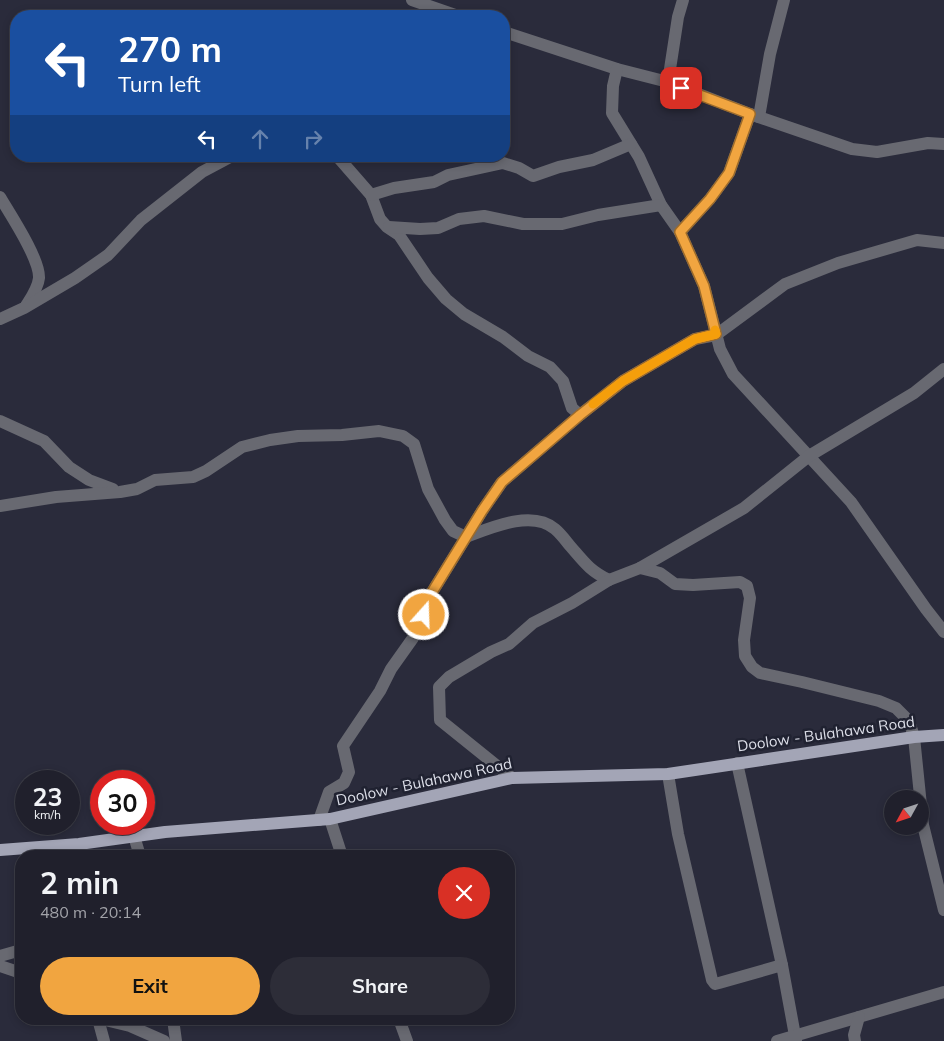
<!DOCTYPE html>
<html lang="en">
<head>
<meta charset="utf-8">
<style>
  :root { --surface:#20202c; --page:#2d2d38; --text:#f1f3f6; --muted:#a2a3a9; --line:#3d3e48; --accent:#f1a540 }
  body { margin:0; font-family:Mulish,sans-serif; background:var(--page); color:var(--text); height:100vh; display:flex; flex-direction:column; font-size:19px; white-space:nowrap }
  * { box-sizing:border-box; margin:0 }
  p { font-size:16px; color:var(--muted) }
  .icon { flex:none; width:28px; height:28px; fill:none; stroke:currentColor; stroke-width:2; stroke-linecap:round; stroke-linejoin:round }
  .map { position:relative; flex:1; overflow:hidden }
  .sheet { position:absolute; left:15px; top:850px; width:500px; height:175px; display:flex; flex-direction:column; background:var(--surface); border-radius:20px; box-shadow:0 2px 8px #0003,0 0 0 1px var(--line) }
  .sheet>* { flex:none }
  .banner { position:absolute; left:10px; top:10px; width:500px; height:152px; border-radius:20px; box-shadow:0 2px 8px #0003,0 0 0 1px var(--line); background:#1a4fa0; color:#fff; overflow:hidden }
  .needle { width:32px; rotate:230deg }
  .buttons { position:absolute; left:884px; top:790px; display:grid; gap:10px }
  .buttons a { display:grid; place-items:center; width:45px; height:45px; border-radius:50%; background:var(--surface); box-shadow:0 2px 8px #0003,0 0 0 1px var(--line); font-size:25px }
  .speed { position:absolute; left:15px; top:770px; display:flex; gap:10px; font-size:25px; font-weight:700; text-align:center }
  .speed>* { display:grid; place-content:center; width:65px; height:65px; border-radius:50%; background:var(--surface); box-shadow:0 2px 8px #0003,0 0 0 1px var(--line); line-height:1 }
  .speed small { font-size:12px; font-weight:400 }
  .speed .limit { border:8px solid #d22; background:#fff; color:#111 }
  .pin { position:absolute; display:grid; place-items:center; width:42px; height:42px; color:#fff; margin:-21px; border-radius:10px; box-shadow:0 2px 8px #0006 }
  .me { position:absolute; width:55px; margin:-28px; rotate:20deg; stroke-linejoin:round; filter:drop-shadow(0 0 4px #0008) }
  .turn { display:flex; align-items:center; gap:18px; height:105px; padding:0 25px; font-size:22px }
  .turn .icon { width:65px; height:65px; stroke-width:2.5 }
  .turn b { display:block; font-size:35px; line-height:42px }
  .lanes { display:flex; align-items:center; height:48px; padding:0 25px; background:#0003; justify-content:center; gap:25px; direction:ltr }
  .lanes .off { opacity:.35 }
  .round { display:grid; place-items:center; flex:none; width:52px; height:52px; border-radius:26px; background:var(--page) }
  .overview { display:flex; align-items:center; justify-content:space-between; height:85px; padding:0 25px }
  h1 { font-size:30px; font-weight:700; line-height:38px }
  .primary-button { display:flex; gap:10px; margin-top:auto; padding:10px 25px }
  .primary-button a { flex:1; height:58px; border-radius:30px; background:var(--accent); color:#111; font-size:20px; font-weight:700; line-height:58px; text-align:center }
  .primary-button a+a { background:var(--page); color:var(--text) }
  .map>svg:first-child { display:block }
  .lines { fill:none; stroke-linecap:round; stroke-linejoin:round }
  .minor { stroke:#686971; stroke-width:12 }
  .major { stroke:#a3a5b6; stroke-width:12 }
  .route-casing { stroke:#9d6b2a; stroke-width:12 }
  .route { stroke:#f1a540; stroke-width:9 }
  .slow { stroke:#f59e0b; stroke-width:9 }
  .labels { text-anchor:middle; stroke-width:5; stroke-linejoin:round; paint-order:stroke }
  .street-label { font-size:15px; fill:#dcdee8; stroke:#202231 }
</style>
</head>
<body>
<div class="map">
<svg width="944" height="1041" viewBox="0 0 944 1041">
  <rect width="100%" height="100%" fill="#2a2b3b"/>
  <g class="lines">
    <g class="minor">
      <polyline points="412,0 458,16"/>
      <polyline points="504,32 617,69 668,82 750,114 852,149 877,152 928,143 944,144"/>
      <polyline points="617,69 613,86 612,113 639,157 661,205 680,232 704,286 720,349 733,374 851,502 926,609 944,632"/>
      <polyline points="668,82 678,17 683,0"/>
      <polyline points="759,117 770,54 784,0"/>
      <polyline points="337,156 371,195 380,219 387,227 399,235 428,278 446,299 464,314 503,337 528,356 550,367 563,381 572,408 580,415"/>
      <polyline points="371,195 394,188 434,182 448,175 503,163 519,168 533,176 559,167 593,160 631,144"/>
      <path d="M0,197C10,214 40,259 39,278C38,288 31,298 26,306"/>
      <polyline points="389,227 420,229 438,228 459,219 484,216 523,224 562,224 598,215 661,205"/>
      <polyline points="680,232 710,199 729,173 750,114"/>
      <polyline points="0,319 24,308 75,278 108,255 141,220 202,172 232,156"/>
      <polyline points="0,421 44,441 69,467 89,480 113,489"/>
      <path d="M0,506L56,497L120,492L137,489L155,480L193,477L206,471L242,447L270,440L298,436L342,435L379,431L403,436L414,444L428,489L445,520L453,531L466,537C490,528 532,509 555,529C561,534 566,541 571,547C584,562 590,571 609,580"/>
      <polyline points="640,568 660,573 675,584 693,585 740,582 747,586 750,598 744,640 745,656 752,667 760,673 802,682 879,701 896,708 909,721 914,737 923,825 944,910"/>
      <polyline points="737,763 782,965"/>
      <polyline points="668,774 678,834 712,980 715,984 719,983 782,965 796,1041"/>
      <polyline points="512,778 440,720 439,687 449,677 491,652 509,644 533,623 572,603 609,580 640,568 744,508 809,456 914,393 944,369"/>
      <polyline points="330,819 342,856"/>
      <polyline points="319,820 329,792 344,783 349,772 343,746 380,691 391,669 413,638 424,615 426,602 482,511 502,482 580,415 623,381 695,339 716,335 785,284 838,263 917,240 944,243"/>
      <polyline points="134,836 140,856"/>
      <polyline points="0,956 21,950"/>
      <polyline points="0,966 21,973"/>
      <polyline points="98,1019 104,1041"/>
      <polyline points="101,1019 130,1026 164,1041"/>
      <polyline points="173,1019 176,1041"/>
      <polyline points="399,1019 407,1041"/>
      <polyline points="777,1041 944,992"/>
      <polyline points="855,1041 854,1035 859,1017"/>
    </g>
    <polyline class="major" points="0,850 79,844 165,832 330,819 512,778 668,774 914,737 944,735"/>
  </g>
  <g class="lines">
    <g class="route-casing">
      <polyline id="route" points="424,615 426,602 482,511 502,482 580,415 623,381 695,339 716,334 704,286 680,232 710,199 729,173 750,114 681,88"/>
    </g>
    <use href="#route" class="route"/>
    <polyline class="slow" points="593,404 623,381 695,339 716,334 715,330"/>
  </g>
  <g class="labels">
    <g class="street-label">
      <text transform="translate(826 734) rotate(-8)" y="5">Doolow - Bulahawa Road</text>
      <text transform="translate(424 782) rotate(-12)" y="5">Doolow - Bulahawa Road</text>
    </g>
  </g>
</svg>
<div class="buttons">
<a><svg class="needle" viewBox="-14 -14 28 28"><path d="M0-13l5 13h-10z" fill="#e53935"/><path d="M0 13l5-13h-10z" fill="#a2a3a9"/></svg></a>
</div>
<div class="speed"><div>23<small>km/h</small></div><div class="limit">30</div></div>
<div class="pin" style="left:681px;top:88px;background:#d93025"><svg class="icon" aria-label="arrive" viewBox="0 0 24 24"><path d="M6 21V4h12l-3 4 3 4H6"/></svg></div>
<svg class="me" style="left:424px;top:615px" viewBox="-20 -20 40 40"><circle r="17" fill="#f1a540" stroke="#fff" stroke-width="3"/><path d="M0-11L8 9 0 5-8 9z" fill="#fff"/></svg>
<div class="banner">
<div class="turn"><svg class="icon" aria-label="left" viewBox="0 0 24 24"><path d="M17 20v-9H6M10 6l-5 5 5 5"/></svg><div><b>270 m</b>Turn left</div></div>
<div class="lanes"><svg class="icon" aria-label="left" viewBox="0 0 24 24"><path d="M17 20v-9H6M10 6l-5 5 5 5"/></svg><svg class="icon off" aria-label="ahead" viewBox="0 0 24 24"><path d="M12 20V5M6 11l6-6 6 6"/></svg><svg class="icon off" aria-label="right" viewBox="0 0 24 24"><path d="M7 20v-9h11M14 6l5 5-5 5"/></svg></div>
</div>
<section class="sheet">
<div class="overview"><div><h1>2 min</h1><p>480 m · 20:14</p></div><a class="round" style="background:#d93025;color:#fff"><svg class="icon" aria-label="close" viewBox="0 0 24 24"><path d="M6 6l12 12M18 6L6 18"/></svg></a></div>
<div class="primary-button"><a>Exit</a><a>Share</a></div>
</section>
</div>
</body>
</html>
